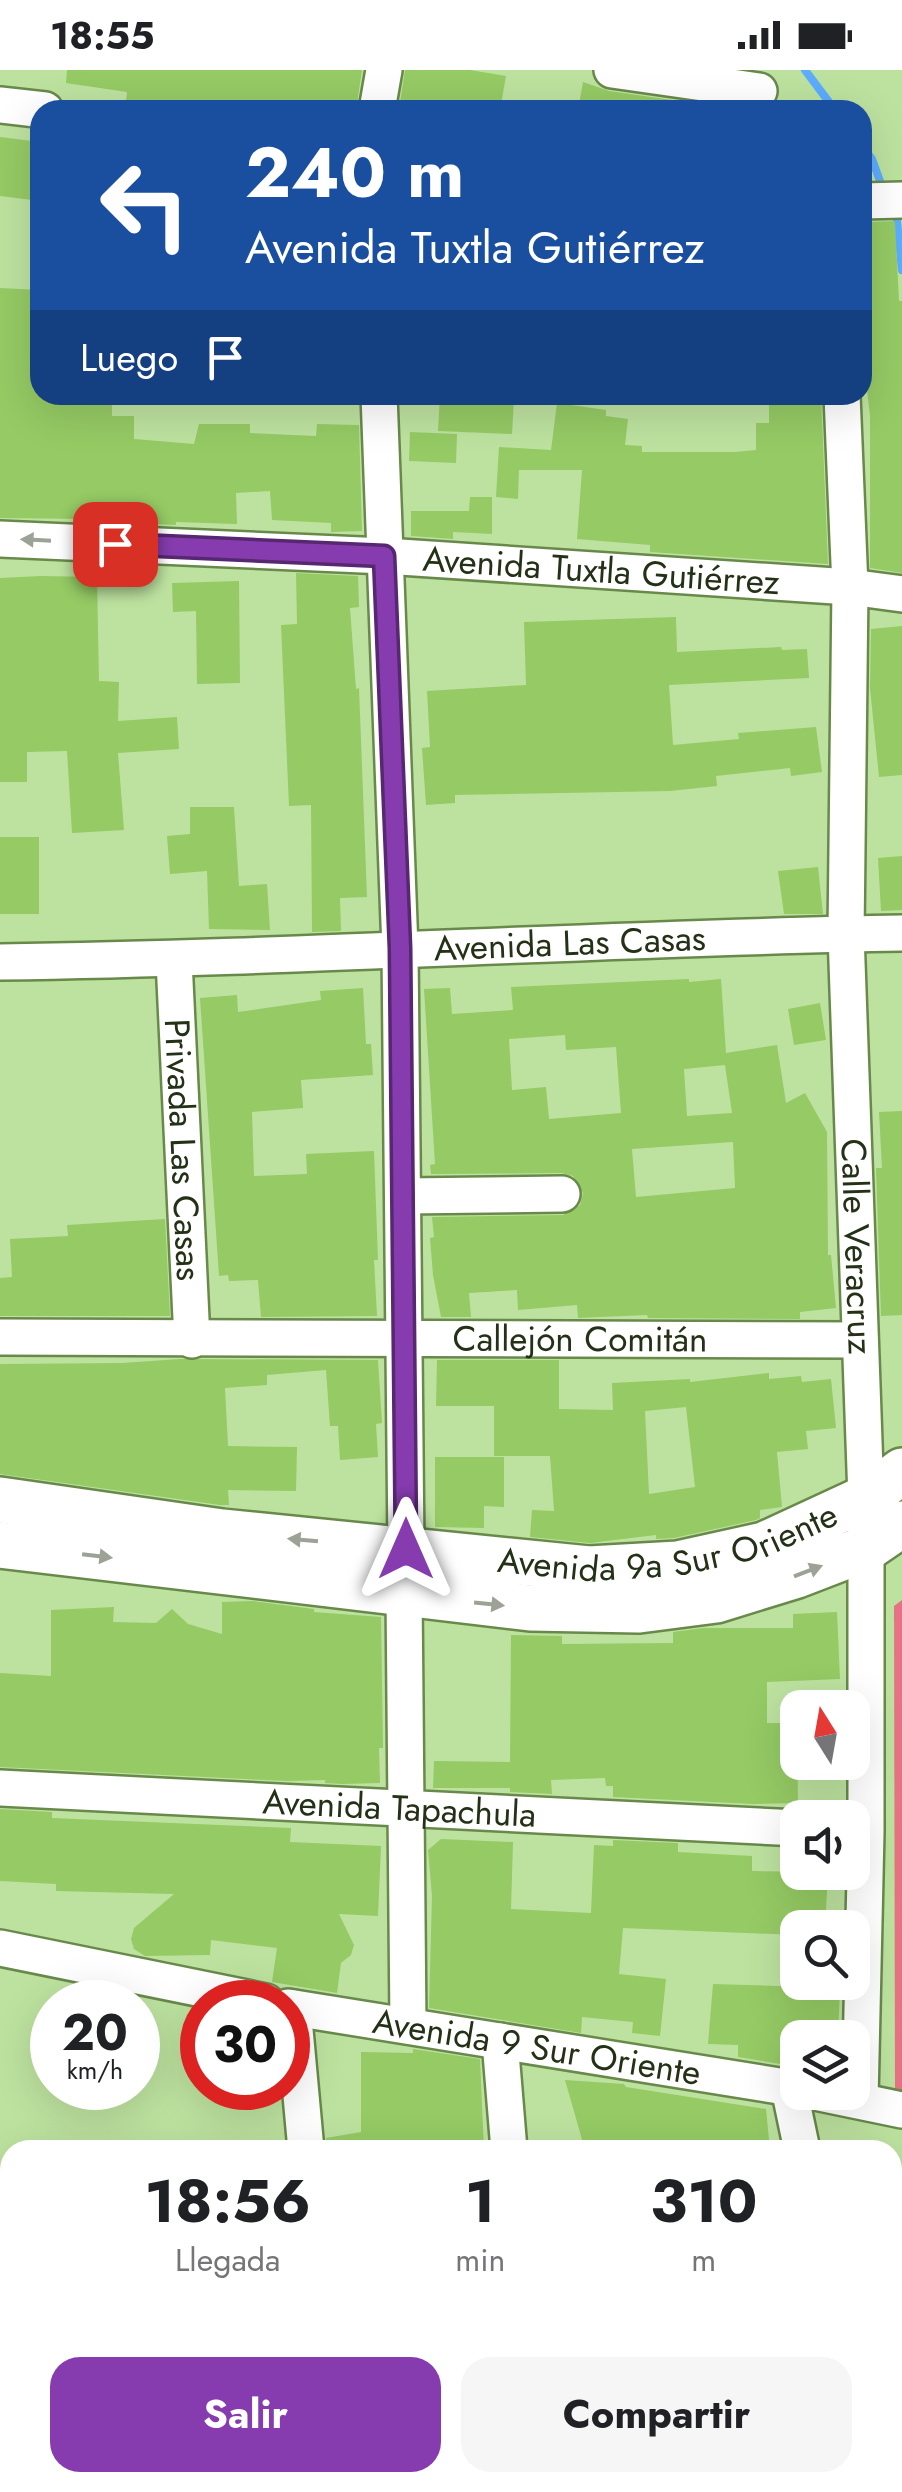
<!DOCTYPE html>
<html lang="es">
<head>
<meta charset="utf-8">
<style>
  :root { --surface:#fff; --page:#f6f6f6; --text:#202124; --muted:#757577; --accent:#863cae }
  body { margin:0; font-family:Jost,sans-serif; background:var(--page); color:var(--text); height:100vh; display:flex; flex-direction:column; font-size:38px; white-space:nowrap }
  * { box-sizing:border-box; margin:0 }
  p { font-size:32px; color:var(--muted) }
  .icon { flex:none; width:55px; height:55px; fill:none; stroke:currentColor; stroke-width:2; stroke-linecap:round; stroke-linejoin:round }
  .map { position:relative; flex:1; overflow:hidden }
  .side { position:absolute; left:0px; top:2070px; width:902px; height:352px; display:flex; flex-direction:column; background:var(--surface); border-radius:30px 30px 0 0; box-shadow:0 10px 40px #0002 }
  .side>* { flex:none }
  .guide { position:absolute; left:30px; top:30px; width:842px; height:305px; border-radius:30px; box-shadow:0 10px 40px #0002; background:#1a4fa0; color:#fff; overflow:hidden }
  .needle { width:65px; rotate:349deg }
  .buttons { position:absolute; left:780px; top:1620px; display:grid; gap:20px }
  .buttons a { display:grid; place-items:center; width:90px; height:90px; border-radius:20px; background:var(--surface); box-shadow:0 10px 40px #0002; font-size:50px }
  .speed { position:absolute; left:30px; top:1910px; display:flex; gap:20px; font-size:50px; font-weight:700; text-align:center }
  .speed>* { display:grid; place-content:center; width:130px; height:130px; border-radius:50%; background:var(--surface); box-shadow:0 10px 40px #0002; line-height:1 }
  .speed small { font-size:25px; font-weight:400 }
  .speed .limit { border:15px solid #d22; background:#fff; color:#111 }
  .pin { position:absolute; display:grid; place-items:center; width:85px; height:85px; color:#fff; margin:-42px; border-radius:20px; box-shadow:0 5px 15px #0006 }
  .me { position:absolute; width:110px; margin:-55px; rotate:0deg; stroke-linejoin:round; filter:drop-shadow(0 0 8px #0008) }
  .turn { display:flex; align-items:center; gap:35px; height:210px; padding:0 50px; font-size:45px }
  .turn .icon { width:130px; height:130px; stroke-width:2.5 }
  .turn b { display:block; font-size:70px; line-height:85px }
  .then { display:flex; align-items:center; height:95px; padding:0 50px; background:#0003; gap:20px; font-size:38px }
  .eta { display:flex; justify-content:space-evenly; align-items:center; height:170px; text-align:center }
  .eta b { font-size:60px; font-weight:700; line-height:70px }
  .primary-button { display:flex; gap:20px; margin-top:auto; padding:20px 50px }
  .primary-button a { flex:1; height:115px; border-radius:30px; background:var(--accent); color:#fff; font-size:40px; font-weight:700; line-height:115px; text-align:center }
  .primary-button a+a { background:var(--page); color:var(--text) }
  .status { display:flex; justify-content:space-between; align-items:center; height:70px; padding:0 50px; background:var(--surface); direction:ltr }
  .status svg { height:28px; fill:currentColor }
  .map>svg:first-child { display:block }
  .forest { fill:#e67385 }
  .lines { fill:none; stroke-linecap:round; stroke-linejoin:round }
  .stream { stroke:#5dacfe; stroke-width:8 }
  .building { fill:#95ca64; fill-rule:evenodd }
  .minor-casing { stroke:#69894b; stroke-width:40 }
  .major-casing { stroke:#69894b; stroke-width:50 }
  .minor { stroke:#fff; stroke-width:35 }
  .major { stroke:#fff; stroke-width:45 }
  .oneway { fill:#9ca296 }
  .route-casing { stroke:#572771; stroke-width:25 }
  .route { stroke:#863cae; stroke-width:18 }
  .labels { text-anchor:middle; stroke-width:8; stroke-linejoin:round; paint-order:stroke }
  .street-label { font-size:35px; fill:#233116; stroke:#bde29f }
</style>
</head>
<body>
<div class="status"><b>18:55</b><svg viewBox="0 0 49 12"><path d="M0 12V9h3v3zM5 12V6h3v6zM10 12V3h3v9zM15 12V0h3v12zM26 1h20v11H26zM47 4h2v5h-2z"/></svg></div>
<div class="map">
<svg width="902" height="2422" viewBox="0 0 902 2422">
  <rect width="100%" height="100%" fill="#bde29f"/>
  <polygon class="forest" points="902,1530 902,2023 895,2023 894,1536"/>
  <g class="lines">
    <g class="stream">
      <polyline points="805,0 835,40"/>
      <polyline points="862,76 872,89 884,122"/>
      <polyline points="896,141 902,200"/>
    </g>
  </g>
  <g class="building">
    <polygon points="67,0 362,0 356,40 194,40 126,31 127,22 66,13"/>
    <polygon points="405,0 470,0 506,6 500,40 399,40"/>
    <polygon points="583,12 609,21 742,40 578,40"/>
    <polygon points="0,67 40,72 40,131 0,126"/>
    <polygon points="895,151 899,231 902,231 902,503 870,498 870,346 866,311 870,311 864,181 871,180 869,152"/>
    <polygon points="0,218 40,220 40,325 112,325 112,346 134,346 134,369 194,374 199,354 250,354 250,363 316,366 317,354 359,355 362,461 331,462 331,453 272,450 270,421 236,423 237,454 176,452 176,455 84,451 84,449 0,448"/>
    <polygon points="440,325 514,328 512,364 438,361"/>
    <polygon points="769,325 821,325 828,494 650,482 650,475 577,469 582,400 519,400 518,429 496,427 499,377 551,380 557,333 606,340 606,346 628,349 625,375 642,376 642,382 735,382 756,380 756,353 769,353"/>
    <polygon points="410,362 457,364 456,393 409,391"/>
    <polygon points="470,427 492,427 492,464 453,462 453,469 411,466 411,441 469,441"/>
    <polygon points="296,503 358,506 359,537 350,538 356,619 359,618 367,827 340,828 341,861 312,862 311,735 289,736 281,555 297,554"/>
    <polygon points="41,506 97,507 99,611 119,612 118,651 177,647 179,679 118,683 124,760 72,763 67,681 27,682 27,712 0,712 0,508"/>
    <polygon points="239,511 240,613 197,614 196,541 173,542 172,513"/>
    <polygon points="676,547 677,582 781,577 782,580 807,579 809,608 669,615 673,675 739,669 738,663 816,657 822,702 791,706 790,698 716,706 717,716 670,721 455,725 455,733 426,735 422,678 430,677 427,621 526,615 524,552"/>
    <polygon points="902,556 902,705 879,707 870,618 871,559"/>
    <polygon points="190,737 234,737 239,816 267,814 270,860 209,859 207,801 170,804 167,766 190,764"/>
    <rect x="0" y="767" width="39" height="77"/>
    <polygon points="902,786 902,840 881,841 878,788"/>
    <polygon points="818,797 823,844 784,844 778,801"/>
    <path d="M689,909V912L721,909L726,983L777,975L786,1033L805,1023L827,1062L828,1185H831L836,1238L800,1242V1249L648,1248L647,1245L578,1248L577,1235L518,1240L517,1220L469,1223L471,1247H441L433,1205L430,1168L434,1167L432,1147L563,1145L580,1135L583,1123L573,1106L562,1103L431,1104L430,1095L435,1094L424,919L450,918L452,944L513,940L511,917ZM565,965L566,980L616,977L621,1043L549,1049L546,1017L512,1020L509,969ZM725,995L732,1043L687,1046L684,999ZM733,1072L735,1118L636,1127L632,1079Z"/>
    <polygon points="363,918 366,974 371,974 373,1005 301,1010 303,1038 252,1042 254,1106 307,1104 306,1084 374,1081 378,1190 374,1190 377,1246 261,1247 258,1210 229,1211 228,1205 219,1206 200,928 237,925 238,942 321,930 320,921"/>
    <polygon points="820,933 826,970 794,975 788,939"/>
    <polygon points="902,1041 902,1245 881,1246 876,1098 882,1098 879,1042"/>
    <polygon points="165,1149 170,1246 0,1246 0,1208 12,1207 10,1169 68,1166 67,1155"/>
    <polygon points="180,1289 378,1290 382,1353 376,1354 378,1387 340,1390 338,1356 330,1356 326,1300 267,1305 267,1315 225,1318 228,1376 297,1377 296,1421 228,1420 229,1435 220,1435 0,1404 0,1294 122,1293"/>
    <path d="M437,1290H559V1339L613,1340L612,1313L690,1309V1312L769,1303V1309L801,1306L802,1312L831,1309L836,1358L806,1361L808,1379L777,1382L782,1437L760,1440V1448L756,1450L674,1468L656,1469V1465L590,1473L530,1467L532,1440L554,1441L550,1386H494V1336H436ZM686,1337L695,1417L649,1424L645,1341Z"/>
    <polygon points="435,1387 504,1387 504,1437 484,1436 484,1458 435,1457"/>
    <polygon points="253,1531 314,1539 314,1542 381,1547 383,1678 379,1678 380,1713 342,1714 325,1713 325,1710 287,1711 0,1697 0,1603 51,1606 51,1540 114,1537 113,1552 156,1553 172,1539 188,1554 222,1564 222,1532"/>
    <polygon points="837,1542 840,1609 767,1612 767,1653 797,1653 798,1733 753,1734 613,1727 613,1716 606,1716 605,1708 551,1710 552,1724 510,1722 510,1718 433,1718 434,1691 510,1692 511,1565 562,1566 562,1574 673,1573 673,1562 703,1558 793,1558 793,1544"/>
    <polygon points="0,1739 52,1742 52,1748 291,1758 290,1772 381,1776 378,1846 339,1844 354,1875 351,1885 341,1893 337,1923 272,1912 277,1878 211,1870 210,1885 145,1886 134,1879 131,1869 134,1858 174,1824 56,1821 56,1814 0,1811"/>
    <polygon points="441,1769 513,1772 511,1839 591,1843 594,1775 613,1776 613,1770 678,1773 678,1782 752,1786 752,1801 828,1802 825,1858 798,1858 798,1865 623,1858 619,1904 666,1909 660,1966 632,1963 633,1952 582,1947 581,1963 429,1938 432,1826 428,1780"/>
    <polygon points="713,1914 840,1918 838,1968 798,1968 798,1997 738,1987 738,1975 708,1974"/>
    <polygon points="413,1979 480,1989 484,2080 327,2080 326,2068 361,2062 361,1982 413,1983"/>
    <polygon points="565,2010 624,2014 626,2017 766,2039 770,2080 585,2080"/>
  </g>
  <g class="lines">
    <g class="minor-casing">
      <g id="minor">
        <polyline points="612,0 759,21"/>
        <polyline points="0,35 45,40"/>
        <polyline points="377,40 384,0"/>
        <polyline points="862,131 902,130"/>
        <polyline points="379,325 400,879 406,1479"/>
        <path id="s1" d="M842,325L850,517L846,864L866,1428V1762L860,2030"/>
        <path id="s2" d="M0,469L385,486L850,517L902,524"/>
        <path id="s3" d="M174,890L192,1270"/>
        <path id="s4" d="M0,892C301,888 601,868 902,863"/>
        <polyline points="404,1126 562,1124"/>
        <path id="s5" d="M0,1267L860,1270"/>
        <polyline points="404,1524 408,1955"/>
        <path id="s6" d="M0,1718L798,1758"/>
        <polyline points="0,1878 266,1932"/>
        <path id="s7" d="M288,1937L798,2019"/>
        <polyline points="293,1938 306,2080"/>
        <polyline points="500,1971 509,2080"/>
        <polyline points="789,2018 802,2080"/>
        <polyline points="815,2022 902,2040"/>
        <polyline points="892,2350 902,2352"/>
        <polyline points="330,2412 330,2422"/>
        <polyline points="544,2412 546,2422"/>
        <polyline points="875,2412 878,2422"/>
      </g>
    </g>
    <g class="major-casing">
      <g id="major">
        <path id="s8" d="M0,1430L222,1462L589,1499L678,1494L764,1475L866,1428L902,1401"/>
        <polyline points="0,1475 530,1538 639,1540 716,1530 797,1505 867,1478 902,1454"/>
      </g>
    </g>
    <use href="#minor" class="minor"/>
    <use href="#major" class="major"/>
  </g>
  <defs><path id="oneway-solid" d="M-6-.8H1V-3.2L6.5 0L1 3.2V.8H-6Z" transform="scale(2.5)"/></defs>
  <g class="oneway">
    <use href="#oneway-solid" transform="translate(36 470) rotate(-177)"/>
    <use href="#oneway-solid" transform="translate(303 1470) rotate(-175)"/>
    <use href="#oneway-solid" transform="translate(97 1486) rotate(7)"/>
    <use href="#oneway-solid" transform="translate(808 1501) rotate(-21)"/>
    <use href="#oneway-solid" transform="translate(489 1534) rotate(6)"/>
  </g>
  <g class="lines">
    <g class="route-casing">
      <polyline id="route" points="115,474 384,486 400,878 406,1479"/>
    </g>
    <use href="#route" class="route"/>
  </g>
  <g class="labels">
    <g class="street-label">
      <text dy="12" stroke="none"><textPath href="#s2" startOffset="602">Avenida Tuxtla Gutiérrez</textPath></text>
      <text dy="12" stroke="none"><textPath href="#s4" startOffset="570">Avenida Las Casas</textPath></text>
      <text dy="12" stroke="none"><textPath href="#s3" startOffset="190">Privada Las Casas</textPath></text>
      <text dy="12" stroke="none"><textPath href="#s1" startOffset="852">Calle Veracruz</textPath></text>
      <text dy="12" stroke="none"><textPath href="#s5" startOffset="580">Callejón Comitán</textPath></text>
      <text dy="12" stroke="none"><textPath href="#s8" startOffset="675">Avenida 9a Sur Oriente</textPath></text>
      <text dy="12" stroke="none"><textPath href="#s6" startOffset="400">Avenida Tapachula</textPath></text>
      <text dy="12" stroke="none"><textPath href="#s7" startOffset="252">Avenida 9 Sur Oriente</textPath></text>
    </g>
  </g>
</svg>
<div class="buttons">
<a><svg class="needle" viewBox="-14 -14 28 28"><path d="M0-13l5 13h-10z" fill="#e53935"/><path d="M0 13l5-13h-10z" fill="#757577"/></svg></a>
<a><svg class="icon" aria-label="sound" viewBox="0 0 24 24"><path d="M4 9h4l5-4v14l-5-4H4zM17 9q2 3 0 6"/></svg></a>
<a><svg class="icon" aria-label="search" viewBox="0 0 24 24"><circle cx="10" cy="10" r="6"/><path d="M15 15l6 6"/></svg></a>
<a><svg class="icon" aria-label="layers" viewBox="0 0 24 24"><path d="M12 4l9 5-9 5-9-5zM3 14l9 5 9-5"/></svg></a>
</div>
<div class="speed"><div>20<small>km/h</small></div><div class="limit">30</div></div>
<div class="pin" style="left:115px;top:474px;background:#d93025"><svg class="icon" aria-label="arrive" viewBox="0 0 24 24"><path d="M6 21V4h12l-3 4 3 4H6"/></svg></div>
<svg class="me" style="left:406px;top:1479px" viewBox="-20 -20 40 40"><path d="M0-17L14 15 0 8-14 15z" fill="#863cae" stroke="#fff" stroke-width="4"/></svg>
<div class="guide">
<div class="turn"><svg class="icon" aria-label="left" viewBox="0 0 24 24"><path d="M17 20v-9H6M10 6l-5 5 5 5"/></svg><div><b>240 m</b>Avenida Tuxtla Gutiérrez</div></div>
<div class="then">Luego<svg class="icon" aria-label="arrive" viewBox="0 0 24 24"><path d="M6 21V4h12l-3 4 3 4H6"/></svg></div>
</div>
<section class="side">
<div class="eta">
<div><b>18:56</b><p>Llegada</p></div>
<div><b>1</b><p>min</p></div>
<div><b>310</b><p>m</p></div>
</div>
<div class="primary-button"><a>Salir</a><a>Compartir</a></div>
</section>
</div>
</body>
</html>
